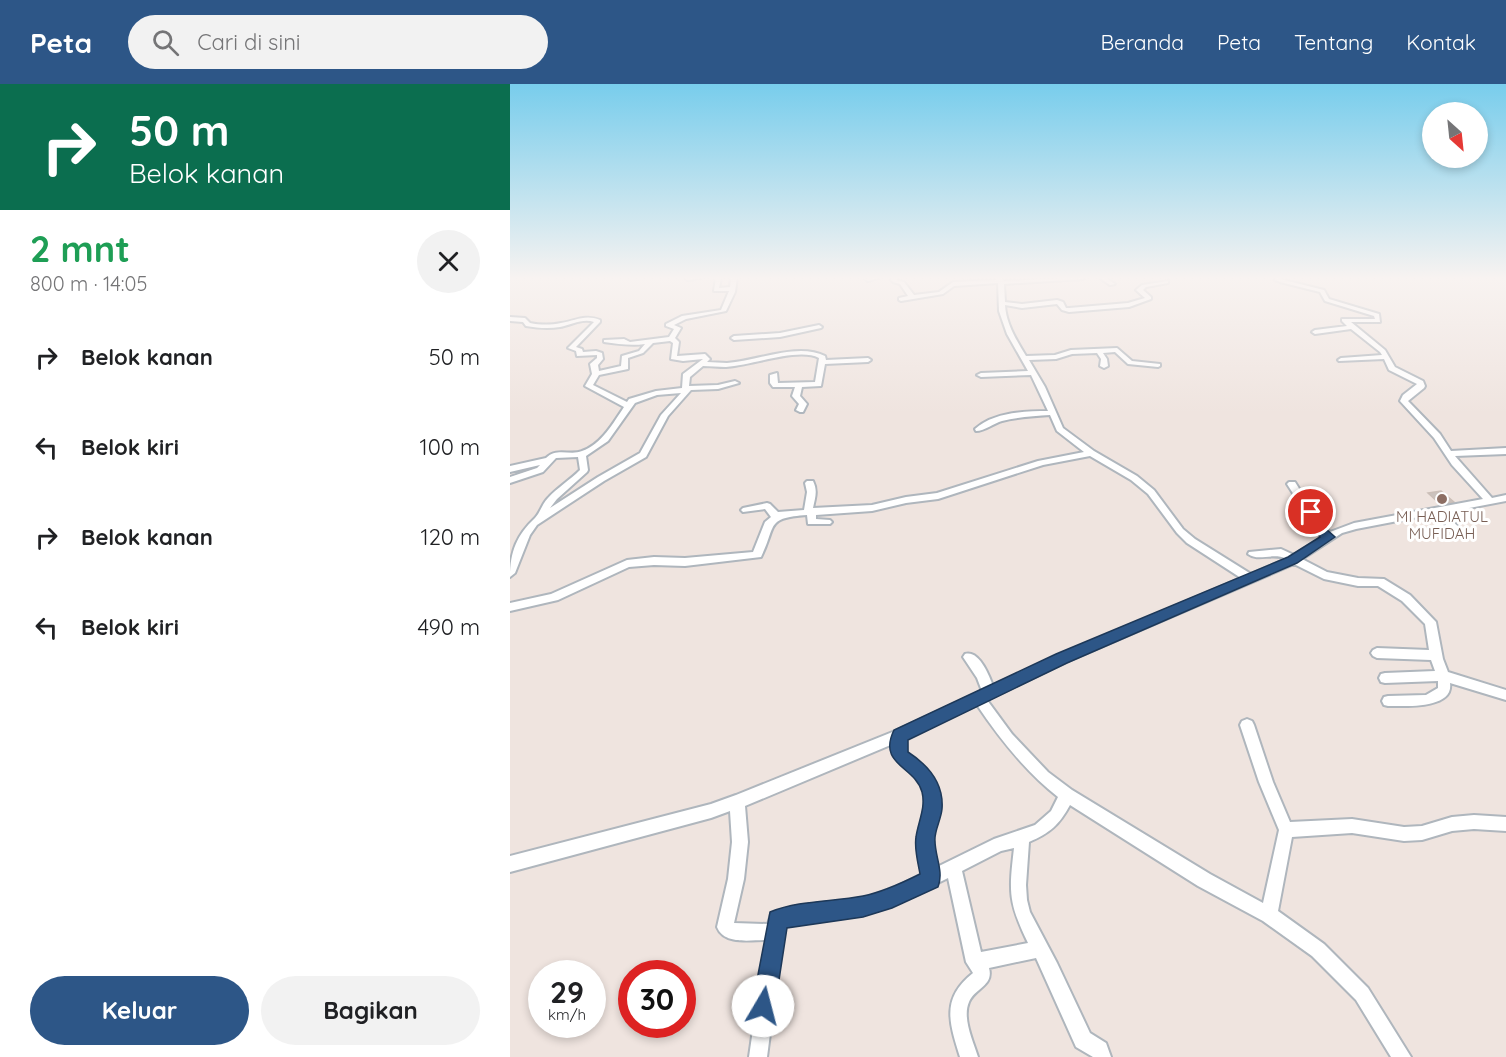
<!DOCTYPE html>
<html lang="id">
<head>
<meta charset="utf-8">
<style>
  :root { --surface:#fff; --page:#f2f2f2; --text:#202124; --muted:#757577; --accent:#2d5687 }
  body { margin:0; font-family:Quicksand,sans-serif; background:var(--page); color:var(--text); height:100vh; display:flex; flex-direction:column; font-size:22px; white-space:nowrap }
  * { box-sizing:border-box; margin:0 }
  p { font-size:20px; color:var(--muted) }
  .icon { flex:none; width:33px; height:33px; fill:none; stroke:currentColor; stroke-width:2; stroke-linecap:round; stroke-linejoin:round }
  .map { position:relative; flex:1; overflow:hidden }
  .side { display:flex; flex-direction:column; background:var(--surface); width:510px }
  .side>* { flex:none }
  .hud { background:#0b6e4f; color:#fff; overflow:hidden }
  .needle { width:39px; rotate:153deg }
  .controls { position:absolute; left:912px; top:18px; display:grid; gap:12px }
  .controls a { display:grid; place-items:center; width:66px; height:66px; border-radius:50%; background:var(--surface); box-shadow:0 3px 9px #0003; font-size:30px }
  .speed { position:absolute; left:18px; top:876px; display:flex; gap:12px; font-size:30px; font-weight:700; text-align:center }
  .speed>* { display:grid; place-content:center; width:78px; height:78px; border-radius:50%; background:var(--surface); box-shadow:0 3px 9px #0003; line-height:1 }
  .speed small { font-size:15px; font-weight:400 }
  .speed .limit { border:9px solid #d22; background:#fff; color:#111 }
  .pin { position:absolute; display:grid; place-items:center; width:51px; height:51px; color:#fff; margin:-26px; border:3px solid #fff; border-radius:50%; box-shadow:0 2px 6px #0007 }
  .me { position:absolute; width:66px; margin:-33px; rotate:8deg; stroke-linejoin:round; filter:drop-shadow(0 0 4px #0008) }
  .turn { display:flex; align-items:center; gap:21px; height:126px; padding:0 30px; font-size:27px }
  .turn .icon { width:78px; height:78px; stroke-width:2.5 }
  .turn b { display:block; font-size:42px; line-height:51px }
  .round { display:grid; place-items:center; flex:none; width:63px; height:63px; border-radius:32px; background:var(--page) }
  .overview { display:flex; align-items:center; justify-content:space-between; height:102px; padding:0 30px }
  h1 { font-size:36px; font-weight:700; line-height:45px; color:#1e9e55 }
  .primary-button { display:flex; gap:12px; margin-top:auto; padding:12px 30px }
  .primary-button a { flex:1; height:69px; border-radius:36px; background:var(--accent); color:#fff; font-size:24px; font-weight:700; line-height:69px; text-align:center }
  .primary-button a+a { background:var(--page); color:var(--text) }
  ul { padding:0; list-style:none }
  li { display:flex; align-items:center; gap:18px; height:90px; padding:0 30px }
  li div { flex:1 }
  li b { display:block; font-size:22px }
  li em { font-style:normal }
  header { display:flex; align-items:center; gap:36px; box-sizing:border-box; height:84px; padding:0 30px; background:var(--accent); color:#fff }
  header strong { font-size:28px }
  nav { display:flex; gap:33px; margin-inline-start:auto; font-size:21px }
  .search { width:420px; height:54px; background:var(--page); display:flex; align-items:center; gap:15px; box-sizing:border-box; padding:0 21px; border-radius:33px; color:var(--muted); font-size:22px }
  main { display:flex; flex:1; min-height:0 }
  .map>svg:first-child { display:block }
  .building { fill:#cbc2bd; stroke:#cbbfb8; stroke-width:1.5 }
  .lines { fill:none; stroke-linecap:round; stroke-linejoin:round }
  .minor-casing { stroke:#afb6bd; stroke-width:4 }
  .minor { fill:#fff; fill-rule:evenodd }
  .route { fill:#2d5687; stroke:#1d3858; stroke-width:1.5 }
  .education-dot { fill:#8d6e63; stroke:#fff; stroke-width:2 }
  .labels { text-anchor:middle; stroke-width:6; stroke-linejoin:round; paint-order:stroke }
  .education-label { font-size:15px; fill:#785e54; stroke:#fff }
</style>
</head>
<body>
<header>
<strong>Peta</strong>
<div class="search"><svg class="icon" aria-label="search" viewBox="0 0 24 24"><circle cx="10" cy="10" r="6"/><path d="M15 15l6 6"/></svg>Cari di sini</div>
<nav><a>Beranda</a><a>Peta</a><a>Tentang</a><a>Kontak</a></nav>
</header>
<main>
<section class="side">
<div class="hud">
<div class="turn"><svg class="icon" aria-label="right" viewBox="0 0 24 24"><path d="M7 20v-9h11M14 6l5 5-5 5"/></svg><div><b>50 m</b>Belok kanan</div></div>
</div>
<div class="overview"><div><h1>2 mnt</h1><p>800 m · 14:05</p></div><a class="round"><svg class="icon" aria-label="close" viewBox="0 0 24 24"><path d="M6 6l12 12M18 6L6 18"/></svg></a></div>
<ul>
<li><svg class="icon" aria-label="right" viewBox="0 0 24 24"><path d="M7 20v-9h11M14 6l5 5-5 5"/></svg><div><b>Belok kanan</b></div><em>50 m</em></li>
<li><svg class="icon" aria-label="left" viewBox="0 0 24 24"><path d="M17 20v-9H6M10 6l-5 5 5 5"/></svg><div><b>Belok kiri</b></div><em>100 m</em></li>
<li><svg class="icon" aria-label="right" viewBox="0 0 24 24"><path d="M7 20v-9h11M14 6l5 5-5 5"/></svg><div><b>Belok kanan</b></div><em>120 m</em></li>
<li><svg class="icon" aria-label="left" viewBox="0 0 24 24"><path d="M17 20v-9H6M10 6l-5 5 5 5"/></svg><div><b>Belok kiri</b></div><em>490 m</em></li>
</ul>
<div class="primary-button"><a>Keluar</a><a>Bagikan</a></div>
</section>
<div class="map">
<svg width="996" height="973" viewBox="0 0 996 973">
  <rect width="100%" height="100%" fill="#efe4df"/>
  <polygon class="building" points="931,407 944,418 931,421 918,409"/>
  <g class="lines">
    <g class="minor-casing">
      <g id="minor">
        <polygon points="177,193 196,193 178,196 175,194"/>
        <path d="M206,193L211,194L209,204L220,203L221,193H227L225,208L216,227L176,235L164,241L171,244L165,254L169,258L167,272L195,270L200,275L197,278C204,278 210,279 217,279C247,277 288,258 315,272L316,276L358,274L361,276L358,278L315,280L311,302L292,303L290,312L297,320L293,328H290L286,326L289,320L282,312L285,303H263L260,299V291L267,289L268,299L305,298L309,274C288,263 241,282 216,283C208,283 200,282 193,282L180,293L179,302L208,301L225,297L229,299L208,305L181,306L158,332L136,373L94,397L27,441L20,451L5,489L0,493C0,467 7,451 25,434C30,429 32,420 38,414C47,404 60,396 70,386L68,373L46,374L33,388L0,399V393L27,384L30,381L0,388V382L36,374C47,363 60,372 72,367C91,361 104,338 114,323L75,302L82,290L80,280L87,274V271L67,272L66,267L58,264L84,238C73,234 61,241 50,243C39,245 27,244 16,242L13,238L0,237V233L15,234L20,239C30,241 41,241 51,239C65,237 75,230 90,236V238L66,263L72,265L73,268L86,267L92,269L93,275L88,281L89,287L111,282L112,272L129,267L135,260C121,262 108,260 94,258V256L114,255L120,258L159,253L164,245L156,242V240L172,232L211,226L219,207H204ZM160,257L163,259L161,275L173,277L193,275L173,290L172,304L146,307L119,315L117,318L83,301L89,291L118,285V274L133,269L143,259ZM171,309L151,331L130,369L88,393L40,424L47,415L77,388L78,386L76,372L98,357L125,319L147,311Z"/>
        <polygon points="361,193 371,193 358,197 355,195"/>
        <path d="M379,193H385L387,196L394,198L404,211L429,208L443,198L486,196L485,193H491L494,197L576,193L573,195L494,200L495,218L512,220L547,216L553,218L556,224H559L618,219L635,214L626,206L632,201L658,197V199L636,203L633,206L641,213V215L619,223L559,228L552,226L547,220L512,224L495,221C496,240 507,257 516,272L545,271L561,266L607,264L622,277L650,280V282L648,283L618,280L605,268L593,269L597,275L598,282L594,284L590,282L591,275L587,269L562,270L546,275L519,276L535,303L553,344L584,367L627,392L644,406L673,445L685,455L741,490L776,475C764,468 748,478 738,470L739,468L771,465L784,471L812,453L802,439L777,400L779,398H785L808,435L820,448L844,439L973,415L942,381L924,354L890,317L893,311L907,300L879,286L874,275L829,277L828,276L831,274L872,271L870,268L841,245L805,250L802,248L805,246L837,242L832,237V235H865L864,232L815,217L810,208L770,198L765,196V193H771L770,194L774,196L814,206L819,215L869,230L870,238H841L875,266L885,283L913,297L915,302L914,304L898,317L930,350L941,367L996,364V370L945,372L982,414L996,411V417L933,429L951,445L953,447L951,449H945L924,430L846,445L832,449L792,475L817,488L848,494L874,495L900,511L926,538L933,575L938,588L996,606V616L940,599C944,625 895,622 878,622L874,621L872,617L874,613L878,612L916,611L928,604V597L875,599L871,598L869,594L871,590L875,589L925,587L921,576L867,574L863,572L861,569L863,566L867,564L919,566L915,540L892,517L868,502H848L814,495L784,480L556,578L477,616L502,650L538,688L562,706L700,790L753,819L769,746L749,698L730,641L732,637L737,635L742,637L744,641L763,698L780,738L842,735L894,743L912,742L942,733L964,731L996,733V747L964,745L942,747L912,756L894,757L842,749L782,753L768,827L814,860L858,904L901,973H881L846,916L802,872L753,837L688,802L560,721C549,741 540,749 519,758L516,801L517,816L520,828L547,879L580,949L596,959L601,973H583L566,963L526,874L479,884C484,902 465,904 459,918C452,934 463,957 468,973H450C439,938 431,914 463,889L456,878L438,794L382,822L353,830L274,841L257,973H239L256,856C240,856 214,861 207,843L218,795L222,758L220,727L201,734L0,788V772L201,720L226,711L385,647L472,607L467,594L453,573L455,570C469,566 479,591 483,602L548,572L731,494L677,459L667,449L638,410L621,396L580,372L533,381L428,415L396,419L362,427L306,431V435L320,436L322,438L320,440H298L297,431C255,434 267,441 251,473L175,482L144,481L119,483L48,516L0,527V519L41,510L117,476L144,473L175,474L243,468L255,438L261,433L255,425L233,428L231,426L233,424L257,419L260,420L268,428L294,426L297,408L295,399L297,397H303C308,407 305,414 303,424L362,421L396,413L427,409L528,377L574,368L547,347L540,331C524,332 508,333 492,337C484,339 475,347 466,347L465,345C483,328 515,327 538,327L521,291L471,293L467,291L471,289L518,287L497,250L489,227L488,199L444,202L433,210L391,217L389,216V214L398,212L390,200L383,198ZM467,621C490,655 515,687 548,713L541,727L525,741L484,755L427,783C425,774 422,764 423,755C423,746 427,737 429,727C433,702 417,683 397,670L396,654ZM383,660C381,685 409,685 414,708C417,724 410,738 408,754C406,765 411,779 412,790C393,800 374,810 352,814C322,820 289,818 261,830L258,840L224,839L234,795L238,758L235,722ZM504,764C499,808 498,818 518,859L471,868L452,787L491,767Z"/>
        <polygon points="588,193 594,193 605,200 600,201"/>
        <polygon points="309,241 312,243 311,244 270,253 224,256 221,254 224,252 270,249"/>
      </g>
    </g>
    <use href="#minor" class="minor"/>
  </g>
  <linearGradient id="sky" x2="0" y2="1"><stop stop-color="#78cdec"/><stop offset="0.59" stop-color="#f8f3f1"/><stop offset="1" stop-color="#f8f3f1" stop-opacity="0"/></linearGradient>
  <rect width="996" height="329" fill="url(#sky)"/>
  <path class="route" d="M801,424L805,425L815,444L825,453L787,479L557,579L398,656V668C418,681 434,700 432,725C431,736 424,747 425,757C425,772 434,788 428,803L382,824L353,833L277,844L265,922L262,930L253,934L245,930L242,922L260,828C290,816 322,818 353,812C373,808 392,799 410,790C408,779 404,764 406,753C408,738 416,724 412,708C405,682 367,681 384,646L546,570L778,473L810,453L804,446L795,428Z"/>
  <circle class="education-dot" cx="932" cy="415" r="6"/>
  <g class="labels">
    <g class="education-label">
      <text x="932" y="438">MI HADIATUL<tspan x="932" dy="17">MUFIDAH</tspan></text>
    </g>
  </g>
</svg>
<div class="controls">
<a><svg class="needle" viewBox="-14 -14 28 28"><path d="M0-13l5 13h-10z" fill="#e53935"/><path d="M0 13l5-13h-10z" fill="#757577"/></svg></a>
</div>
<div class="speed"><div>29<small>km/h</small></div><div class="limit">30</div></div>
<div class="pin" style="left:801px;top:428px;background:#d93025"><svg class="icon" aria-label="arrive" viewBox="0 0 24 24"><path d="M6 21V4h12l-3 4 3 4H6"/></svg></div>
<svg class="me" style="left:253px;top:922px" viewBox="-20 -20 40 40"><circle r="19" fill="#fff"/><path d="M0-13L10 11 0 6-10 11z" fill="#2d5687"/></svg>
</div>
</main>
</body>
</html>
